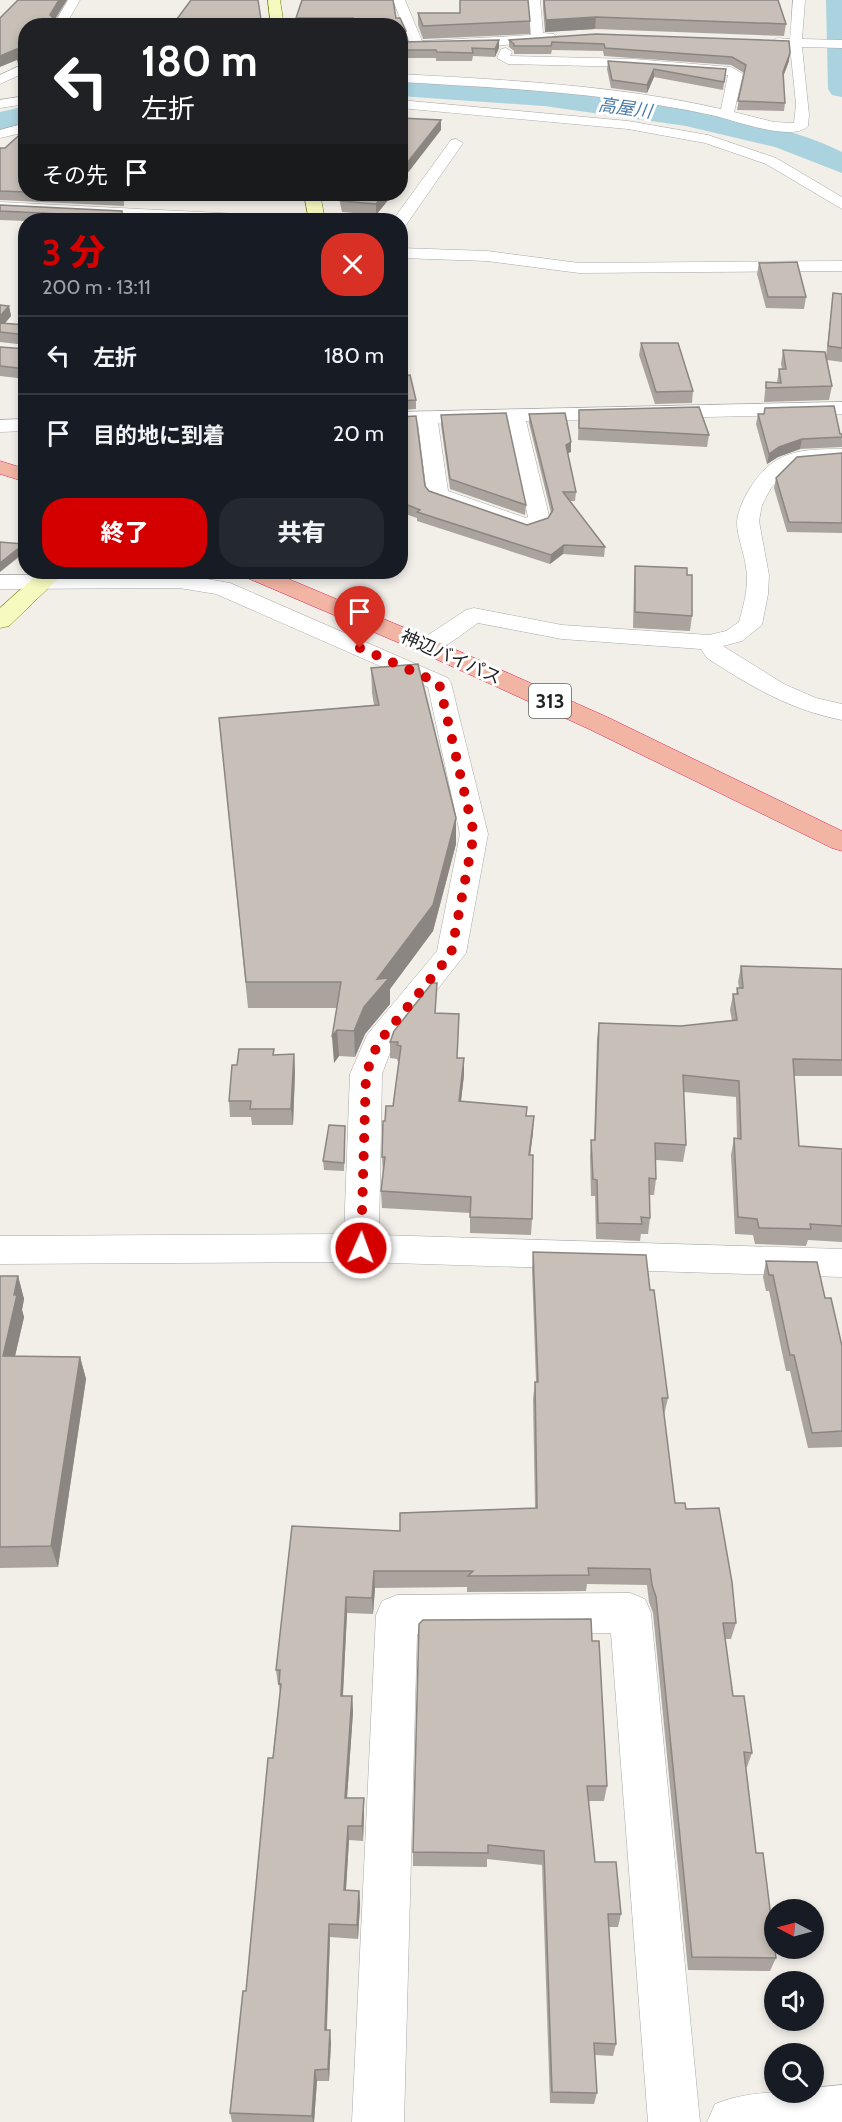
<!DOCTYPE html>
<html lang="ja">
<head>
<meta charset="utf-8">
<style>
  :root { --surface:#171b24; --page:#242831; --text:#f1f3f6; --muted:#9ea1a6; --line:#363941; --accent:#d40000 }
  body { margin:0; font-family:Cabin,"Noto Sans JP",sans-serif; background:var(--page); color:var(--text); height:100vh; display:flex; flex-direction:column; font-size:22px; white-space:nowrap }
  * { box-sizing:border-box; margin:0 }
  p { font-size:20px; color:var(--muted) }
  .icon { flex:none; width:33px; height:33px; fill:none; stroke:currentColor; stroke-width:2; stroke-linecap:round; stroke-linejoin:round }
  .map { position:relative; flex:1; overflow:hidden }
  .details { position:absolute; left:18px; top:213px; width:390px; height:366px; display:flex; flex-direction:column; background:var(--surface); border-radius:24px; box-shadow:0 3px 9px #0003 }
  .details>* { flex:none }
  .hud { position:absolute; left:18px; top:18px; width:390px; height:183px; border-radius:24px; box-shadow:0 3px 9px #0003; background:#202124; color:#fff; overflow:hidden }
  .needle { width:39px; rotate:276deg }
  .controls { position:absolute; left:764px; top:1899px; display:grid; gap:12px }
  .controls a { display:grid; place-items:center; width:60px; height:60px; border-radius:50%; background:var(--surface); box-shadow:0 3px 9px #0003; font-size:30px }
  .pin { position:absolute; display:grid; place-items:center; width:51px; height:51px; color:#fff; margin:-62px -26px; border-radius:50% 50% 50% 0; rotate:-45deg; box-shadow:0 0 6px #0007 }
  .pin .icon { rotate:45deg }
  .me { position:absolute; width:66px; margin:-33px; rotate:2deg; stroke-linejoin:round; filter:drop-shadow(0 0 4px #0008) }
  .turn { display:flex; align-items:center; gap:21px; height:126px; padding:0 24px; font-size:27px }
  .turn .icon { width:78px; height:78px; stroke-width:2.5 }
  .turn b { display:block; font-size:42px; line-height:51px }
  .then { display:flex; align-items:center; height:57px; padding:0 24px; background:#0003; gap:12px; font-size:22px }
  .round { display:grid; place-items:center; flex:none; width:63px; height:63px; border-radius:24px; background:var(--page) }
  .summary { display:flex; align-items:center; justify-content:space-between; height:102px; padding:0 24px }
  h1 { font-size:36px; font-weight:800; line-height:45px; color:var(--accent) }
  .button { display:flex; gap:12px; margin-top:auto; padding:12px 24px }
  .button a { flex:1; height:69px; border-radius:24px; background:var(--accent); color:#fff; font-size:24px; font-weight:800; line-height:69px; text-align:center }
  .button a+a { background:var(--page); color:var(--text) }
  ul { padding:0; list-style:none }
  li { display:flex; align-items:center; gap:18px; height:78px; padding:0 24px; border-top:2px solid var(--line) }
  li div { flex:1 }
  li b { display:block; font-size:22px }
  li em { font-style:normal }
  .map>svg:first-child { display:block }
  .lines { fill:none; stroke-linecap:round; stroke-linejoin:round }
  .river { fill:#aad3df; fill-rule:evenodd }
  .minor-casing { stroke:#a9a9a9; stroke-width:1 }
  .secondary-casing { stroke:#707d05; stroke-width:1 }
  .trunk-casing { stroke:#dc2a67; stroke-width:1 }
  .minor { fill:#fff; fill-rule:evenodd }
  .secondary { fill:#f7fabf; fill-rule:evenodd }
  .trunk { fill:#f2b4a3; fill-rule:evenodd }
  .wall { fill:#aba49e }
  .shaded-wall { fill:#8b8681 }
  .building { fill:#c7bfb8; stroke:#8b8681; stroke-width:1.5 }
  .route { stroke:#d40000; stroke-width:10; stroke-dasharray:0 18 }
  .labels { text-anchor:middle; stroke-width:6; stroke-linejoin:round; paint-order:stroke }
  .far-water-label { font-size:18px; font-style:italic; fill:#4a7aab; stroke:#fff }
  .far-street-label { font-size:18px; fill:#222; stroke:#fff }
  .shield { fill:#fff; stroke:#646464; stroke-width:1.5 }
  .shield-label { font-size:20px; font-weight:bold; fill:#222 }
</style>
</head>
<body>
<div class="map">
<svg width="842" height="2122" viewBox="0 0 842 2122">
  <rect width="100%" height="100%" fill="#f2efe9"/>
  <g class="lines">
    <g class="river">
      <polygon points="826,0 842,0 842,97 832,95 828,89"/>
      <path d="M400,80C504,85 608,93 710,113C755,122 801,132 842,152V173L775,147L686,126L544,106L400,96Z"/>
      <polygon points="26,106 26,123 0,130 0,112"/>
    </g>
    <g class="minor-casing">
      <g id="minor">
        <polygon points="68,0 80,0 65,26 53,26"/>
        <polygon points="393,0 405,0 422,41 531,35 528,0 540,0 543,33 554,34 556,37 554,40 542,42 466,48 400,49 400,41 409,41"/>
        <path d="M793,0H805L802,39L842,40V48L802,47L809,115L808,126C792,143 732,119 711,115C609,93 504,88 400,82V74C507,80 617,85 721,109L728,75L634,67L508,64L497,58L501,49L506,48L512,52L510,56L634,59L731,67L743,74L734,112L774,122L794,123L796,104L790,46H777L771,42L777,38L790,39Z"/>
        <polygon points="26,63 26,72 0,84 0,75"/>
        <polygon points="26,96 26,104 0,108 0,100"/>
        <polygon points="400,100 628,121 708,135 776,158 842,197 842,209 766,164 705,143 628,129 400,108"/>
        <polygon points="26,123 26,132 0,138 0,130"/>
        <polygon points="456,139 463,143 406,225 400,227 400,220 393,220 451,140"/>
        <polygon points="0,202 259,215 267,220 174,220 0,212"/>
        <polygon points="400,248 487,251 579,263 842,261 842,271 579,273 487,261 400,258"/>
        <path d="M842,402V414L526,421L550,520L547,525L527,532L431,499L427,495L418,423L400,424V412ZM507,421L528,517L526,518L448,491L438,423Z"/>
        <polygon points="26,419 26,431 0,432 0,420"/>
        <path d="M842,449V461L794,465L771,488L762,505L759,521L769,575L768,594L762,625L742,641L723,646L784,684L816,698L842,704V720C790,710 750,686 707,658L701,649L562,639L478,623C461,634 439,656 419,651L415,646L419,641L466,610L474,608L562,625L709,635L726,631L739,622C744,604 749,586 746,567C744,552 737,537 737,522C738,510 744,498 750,488C774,450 800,449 842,449Z"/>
        <polygon points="179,574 230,583 448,678 451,683 488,834 466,953 392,1047 382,1074 379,1235 842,1249 842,1277 361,1262 0,1264 0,1236 344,1234 350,1074 367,1035 437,951 460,834 428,687 216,594 179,588 0,589 0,575"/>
        <polygon points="630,1593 645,1599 651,1613 700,2122 648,2122 611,1633 417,1634 404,2122 352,2122 376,1615 382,1601 397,1595"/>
        <path d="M842,2085V2122H707L715,2104C747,2091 779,2092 813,2092V2088Z"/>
      </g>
    </g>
    <g class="secondary-casing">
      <g id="secondary">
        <polygon points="268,0 280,0 284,26 271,26"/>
        <polygon points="304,194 320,194 325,220 309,220"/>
        <polygon points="40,572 65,572 9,626 0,628 0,608"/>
      </g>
    </g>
    <g class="trunk-casing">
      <g id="trunk">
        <polygon points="0,461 26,469 26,482 0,474"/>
        <polygon points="242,572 272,572 436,641 607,717 842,831 842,851 832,848 589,729 418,651 245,577"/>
      </g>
    </g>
    <use href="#minor" class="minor"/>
    <use href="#secondary" class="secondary"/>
    <use href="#trunk" class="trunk"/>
  </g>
  <g class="wall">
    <polygon points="302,0 393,0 396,18 400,18 406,31 406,39 400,39 400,26 296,26 296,18"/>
    <polygon points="543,0 778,0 786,24 784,36 595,29 545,32 543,8"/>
    <polygon points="418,13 530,21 530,34 423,39 418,25"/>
    <polygon points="596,34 789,61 783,76 785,103 784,111 737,110 744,73 731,65 604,56 603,51 552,50 551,54 514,54 514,51 509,47 509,40"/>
    <polygon points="400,42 499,48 495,57 473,56 472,61 436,61 436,58 400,58"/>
    <polygon points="608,61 725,77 723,90 654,77 647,93 611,88 607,69"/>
    <polygon points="26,129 26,194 124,194 124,206 0,200 0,148 5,148"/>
    <polygon points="338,194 393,194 376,215 342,212"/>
    <polygon points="0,205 122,211 123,220 26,221 0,220"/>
    <polygon points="759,263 806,297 804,309 766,308 757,274"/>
    <polygon points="833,293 842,294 842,362 827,360 832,386 829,400 764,402 766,382 777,382 779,369 782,369 781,364 783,350 826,357"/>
    <polygon points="0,305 9,306 11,316 5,323 26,325 26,345 0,342"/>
    <polygon points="641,343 693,391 692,403 655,404 639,355"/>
    <polygon points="0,347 26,349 26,379 0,376"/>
    <polygon points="400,376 416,400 416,409 400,410"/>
    <polygon points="765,408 842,434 842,447 800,449 778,457 767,464 756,424 758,414 764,414"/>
    <polygon points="579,410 709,435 707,447 578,440"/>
    <polygon points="529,414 571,452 568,453 576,492 575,501 570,501 605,547 604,557 563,554 550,564 417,521 417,518 400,512 400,417 425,486 429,491 527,525 548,518 551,513 529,423"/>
    <polygon points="441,415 526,505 525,515 450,489 441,425"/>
    <polygon points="842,453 842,533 787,532 774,488 776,478"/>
    <polygon points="635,566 687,575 692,616 690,631 633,628 634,581"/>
    <polygon points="371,668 456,844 433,931 390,989 390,1004 365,1034 355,1057 339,1056 334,1063 337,1008 248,1008 219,718 374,705 372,693"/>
    <polygon points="741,966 842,969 842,1076 794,1076 799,1146 842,1149 842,1242 808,1240 806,1246 755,1244 753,1235 735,1234 731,1155 734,1138 737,1138 736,1097 684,1092 686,1145 683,1162 656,1160 656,1179 654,1195 650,1195 650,1218 648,1234 641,1234 640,1241 596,1239 595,1196 591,1196 590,1156 591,1140 594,1140 597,1039 599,1023 681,1026 732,1021 730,1010 733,994 736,994 737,988 739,988 738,982"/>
    <polygon points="436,1013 457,1058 464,1058 464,1075 461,1101 527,1116 533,1133 530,1155 532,1219 531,1235 470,1233 470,1213 382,1208 381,1191 383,1174 382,1157 385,1121 393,1106 399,1062 398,1062 397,1059 390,1058 390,1042"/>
    <polygon points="274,1049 274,1055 294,1054 295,1071 293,1125 252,1125 251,1117 230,1117 229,1101 237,1065"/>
    <polygon points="345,1135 344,1171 324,1170 323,1161"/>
    <polygon points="533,1252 650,1290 668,1398 664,1415 675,1503 686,1509 736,1623 731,1639 725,1639 733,1696 752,1753 747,1767 746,1767 756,1853 776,1958 770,1971 688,1970 653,1613 649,1602 647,1585 587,1584 586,1591 467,1592 467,1587 375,1588 373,1614 347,1613 343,1696 352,1696 353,1712 347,1798 364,1798 364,1813 363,1841 349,1840 346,1890 359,1891 360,1904 358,1939 330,1937 327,2030 331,2042 329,2081 317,2081 314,2122 232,2122 230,2113 246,1991 280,1692 279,1685 278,1685 276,1670 400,1531 535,1508 533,1399 535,1382 536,1382 532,1270"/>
    <polygon points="766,1261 825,1298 842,1346 842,1447 808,1448 790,1371 786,1371 769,1291 766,1291 763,1277"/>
    <polygon points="0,1276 18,1276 24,1299 22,1310 24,1317 15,1356 80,1357 86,1379 58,1567 0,1568"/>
    <polygon points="592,1641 607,1786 604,1801 588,1801 595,1862 621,1914 618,1927 608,1927 616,2044 613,2056 595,2055 597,2093 594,2104 550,2103 542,1865 487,1859 487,1867 413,1866 413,1852"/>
  </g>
  <g class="shaded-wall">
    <polygon points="59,0 67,0 54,21 54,26 50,15"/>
    <polygon points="596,17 595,29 545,32 546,20"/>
    <rect x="400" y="31" width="6" height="8"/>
    <polygon points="499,40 499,48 495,57 495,49"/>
    <polygon points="19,48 26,51 26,62 18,64 17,60 0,67 0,56"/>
    <polygon points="790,53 789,61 782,80 783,72"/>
    <polygon points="654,69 654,77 647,93 647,85"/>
    <polygon points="441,120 441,130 400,183 400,172"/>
    <polygon points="384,194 393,194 376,215 376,204"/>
    <polygon points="9,306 11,316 0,329 0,316"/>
    <polygon points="802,439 800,449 778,457 767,464 769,454 779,447"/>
    <polygon points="571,442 571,452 565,454 566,445"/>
    <polygon points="24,544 25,552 0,572 0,563"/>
    <polygon points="564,545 563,554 550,564 551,555"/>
    <polygon points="456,818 456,844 433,931 390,989 390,1004 365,1034 355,1057 354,1031 377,979"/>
    <polygon points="337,1030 339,1056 334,1063 332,1037"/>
    <polygon points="294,1054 295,1071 293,1125 291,1109"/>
    <polygon points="464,1058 464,1075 459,1118 459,1101"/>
    <polygon points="534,1116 533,1133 528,1171 529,1155"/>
    <polygon points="18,1276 24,1299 22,1310 24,1317 10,1378 3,1356 14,1295"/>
    <polygon points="80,1357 86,1379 58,1567 51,1546"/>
    <polygon points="374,1571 375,1588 373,1614 372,1598"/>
    <polygon points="346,1597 347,1613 342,1711 341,1696"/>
    <polygon points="352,1696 353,1712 346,1812 345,1798"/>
    <polygon points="364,1798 364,1813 363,1841 362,1826"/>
    <polygon points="348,1826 349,1840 345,1904 344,1890"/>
    <polygon points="359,1891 360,1904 358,1939 357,1925"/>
    <polygon points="329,1924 330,1937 326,2042 325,2030"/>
    <polygon points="330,2030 331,2042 329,2081 328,2069"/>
    <polygon points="315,2070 317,2081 314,2122 313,2122 312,2116"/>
  </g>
  <g class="building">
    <polygon points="18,0 59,0 50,15 53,18 52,20 174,23 191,0 258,0 262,26 26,26 26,51 16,54 19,48 0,56 0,18"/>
    <polygon points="302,0 393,0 396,18 400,18 406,31 400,31 400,26 350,26 353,18 296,18"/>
    <polygon points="460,0 528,0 530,21 423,26 418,13 460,13"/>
    <polygon points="544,0 778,0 786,24 596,17 546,20"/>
    <polygon points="596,34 789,41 790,53 783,72 785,103 738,101 746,65 732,57 605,48 604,44 552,42 551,46 514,46 514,44 509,40"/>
    <polygon points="499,40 495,49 472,48 473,53 437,52 436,50 400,50 400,42"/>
    <polygon points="608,61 726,69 724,82 654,69 647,85 612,80"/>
    <polygon points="400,118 441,120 400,172"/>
    <polygon points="26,129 26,192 0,191 0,148 5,148"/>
    <polygon points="53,194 123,194 123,197"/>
    <polygon points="340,194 384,194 376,204 342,201"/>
    <polygon points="0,205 122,211 122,217 0,211"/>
    <polygon points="797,262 806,297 768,297 759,263"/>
    <polygon points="833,293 842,294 842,348 828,346"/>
    <polygon points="0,305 9,306 0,316"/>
    <polygon points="0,323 26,325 26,335 0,332"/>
    <polygon points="641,343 678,343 693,391 656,392"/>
    <polygon points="0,347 26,349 26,369 0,366"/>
    <polygon points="783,350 825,352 832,386 766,388 766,382 781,383 779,369 786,369"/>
    <polygon points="410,375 416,400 400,401 400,376"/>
    <polygon points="834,406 840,434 842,434 842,437 802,439 779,447 769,454 758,414 764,414 765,408"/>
    <polygon points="699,407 709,435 579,428 579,410"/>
    <polygon points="506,413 526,505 450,479 441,415"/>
    <polygon points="565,413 571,442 566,445 576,492 563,492 605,547 564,545 551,555 417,512 420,510 400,502 400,417 416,416 425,486 429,491 527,525 548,518 553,510 529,414"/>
    <polygon points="842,453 842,523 789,522 776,478 797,457"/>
    <polygon points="0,542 24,544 0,563"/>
    <polygon points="635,566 687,568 687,575 692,575 692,616 635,612"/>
    <polygon points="418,664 456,818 433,905 377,979 389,978 364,1007 354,1031 337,1030 332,1037 341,982 246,982 219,718 379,705 371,668"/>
    <polygon points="741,966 842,969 842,1060 793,1059 799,1146 842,1149 842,1226 810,1224 811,1229 759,1228 757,1219 738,1217 734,1138 741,1139 739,1081 683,1075 686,1145 655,1143 656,1179 649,1178 650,1218 641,1217 642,1224 598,1223 597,1180 593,1179 591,1140 595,1140 599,1023 681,1026 737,1020 733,994 738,994 737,988 743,988"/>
    <polygon points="432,983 437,983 435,1013 459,1014 457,1058 464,1058 459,1101 527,1107 526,1116 534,1116 529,1155 533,1155 532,1219 470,1217 471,1197 381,1191 385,1157 382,1157 383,1121 385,1121 386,1106 393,1106 401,1046 397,1045 398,1042 390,1042 394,1031"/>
    <polygon points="239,1049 274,1049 273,1055 294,1054 291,1109 250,1109 251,1101 229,1101 232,1065 237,1065"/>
    <polygon points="329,1125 345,1126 344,1163 323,1161"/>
    <polygon points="533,1252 646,1255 650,1290 654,1290 668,1398 662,1398 675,1503 685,1503 686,1509 719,1508 732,1582 736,1623 723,1623 733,1696 744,1696 752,1753 744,1752 756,1853 763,1853 776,1958 692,1957 656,1597 652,1585 650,1569 588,1568 589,1575 468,1576 473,1571 374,1571 372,1598 346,1597 341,1696 352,1696 345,1798 364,1798 362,1826 348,1826 344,1890 359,1891 357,1925 329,1924 325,2030 330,2030 328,2069 315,2070 312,2116 230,2113 243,1991 246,1991 268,1758 273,1758 281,1684 279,1684 280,1670 276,1670 292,1526 400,1531 400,1513 537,1508 535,1382 538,1382"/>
    <polygon points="766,1261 817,1262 825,1298 831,1298 842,1346 842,1431 812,1433 794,1355 790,1355 773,1275 769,1275"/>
    <polygon points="0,1276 18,1276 14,1295 17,1295 3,1356 80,1357 51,1546 0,1547"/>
    <polygon points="591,1619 592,1641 599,1641 607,1786 587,1786 595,1862 616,1862 621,1914 608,1914 616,2044 594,2043 597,2093 552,2092 544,1851 488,1845 488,1853 413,1852 419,1624 423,1620"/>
  </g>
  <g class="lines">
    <polyline class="route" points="360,648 439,683 474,834 451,954 378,1043 366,1074 361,1248"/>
  </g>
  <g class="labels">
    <g class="far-water-label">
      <text transform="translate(625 108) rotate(8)" y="6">高屋川</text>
    </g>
    <g class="far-street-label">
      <text transform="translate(451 657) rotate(24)" y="6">神辺バイパス</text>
    </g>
    <rect class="shield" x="529" y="684" width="42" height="34" rx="4.5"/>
    <g class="shield-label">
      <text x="550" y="708">313</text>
    </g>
  </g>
</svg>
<div class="controls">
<a><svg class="needle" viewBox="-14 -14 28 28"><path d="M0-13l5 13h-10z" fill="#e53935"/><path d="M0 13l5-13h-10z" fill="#9ea1a6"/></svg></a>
<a><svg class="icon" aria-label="sound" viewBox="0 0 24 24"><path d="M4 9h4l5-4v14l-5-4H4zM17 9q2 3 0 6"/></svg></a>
<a><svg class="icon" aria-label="search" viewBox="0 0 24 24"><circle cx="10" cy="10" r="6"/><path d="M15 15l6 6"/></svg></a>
</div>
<div class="pin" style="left:360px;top:648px;background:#d93025"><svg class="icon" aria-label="arrive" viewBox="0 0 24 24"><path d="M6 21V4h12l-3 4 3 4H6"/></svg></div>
<svg class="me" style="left:361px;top:1248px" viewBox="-20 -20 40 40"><circle r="17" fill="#d40000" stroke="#fff" stroke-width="3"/><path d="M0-11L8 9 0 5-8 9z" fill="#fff"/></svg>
<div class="hud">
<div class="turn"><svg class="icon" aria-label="left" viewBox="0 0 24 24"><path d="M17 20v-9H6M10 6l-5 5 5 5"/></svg><div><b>180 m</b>左折</div></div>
<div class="then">その先<svg class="icon" aria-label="arrive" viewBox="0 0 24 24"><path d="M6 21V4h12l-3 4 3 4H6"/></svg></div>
</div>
<section class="details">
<div class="summary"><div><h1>3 分</h1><p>200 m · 13:11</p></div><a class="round" style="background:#d93025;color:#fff"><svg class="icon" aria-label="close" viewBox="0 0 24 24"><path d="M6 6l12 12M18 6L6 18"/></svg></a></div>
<ul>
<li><svg class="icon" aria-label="left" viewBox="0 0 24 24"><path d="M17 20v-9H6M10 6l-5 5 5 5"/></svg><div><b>左折</b></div><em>180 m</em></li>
<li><svg class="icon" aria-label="arrive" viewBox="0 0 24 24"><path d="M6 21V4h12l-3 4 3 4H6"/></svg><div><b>目的地に到着</b></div><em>20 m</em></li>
</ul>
<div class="button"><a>終了</a><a>共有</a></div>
</section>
</div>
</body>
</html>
